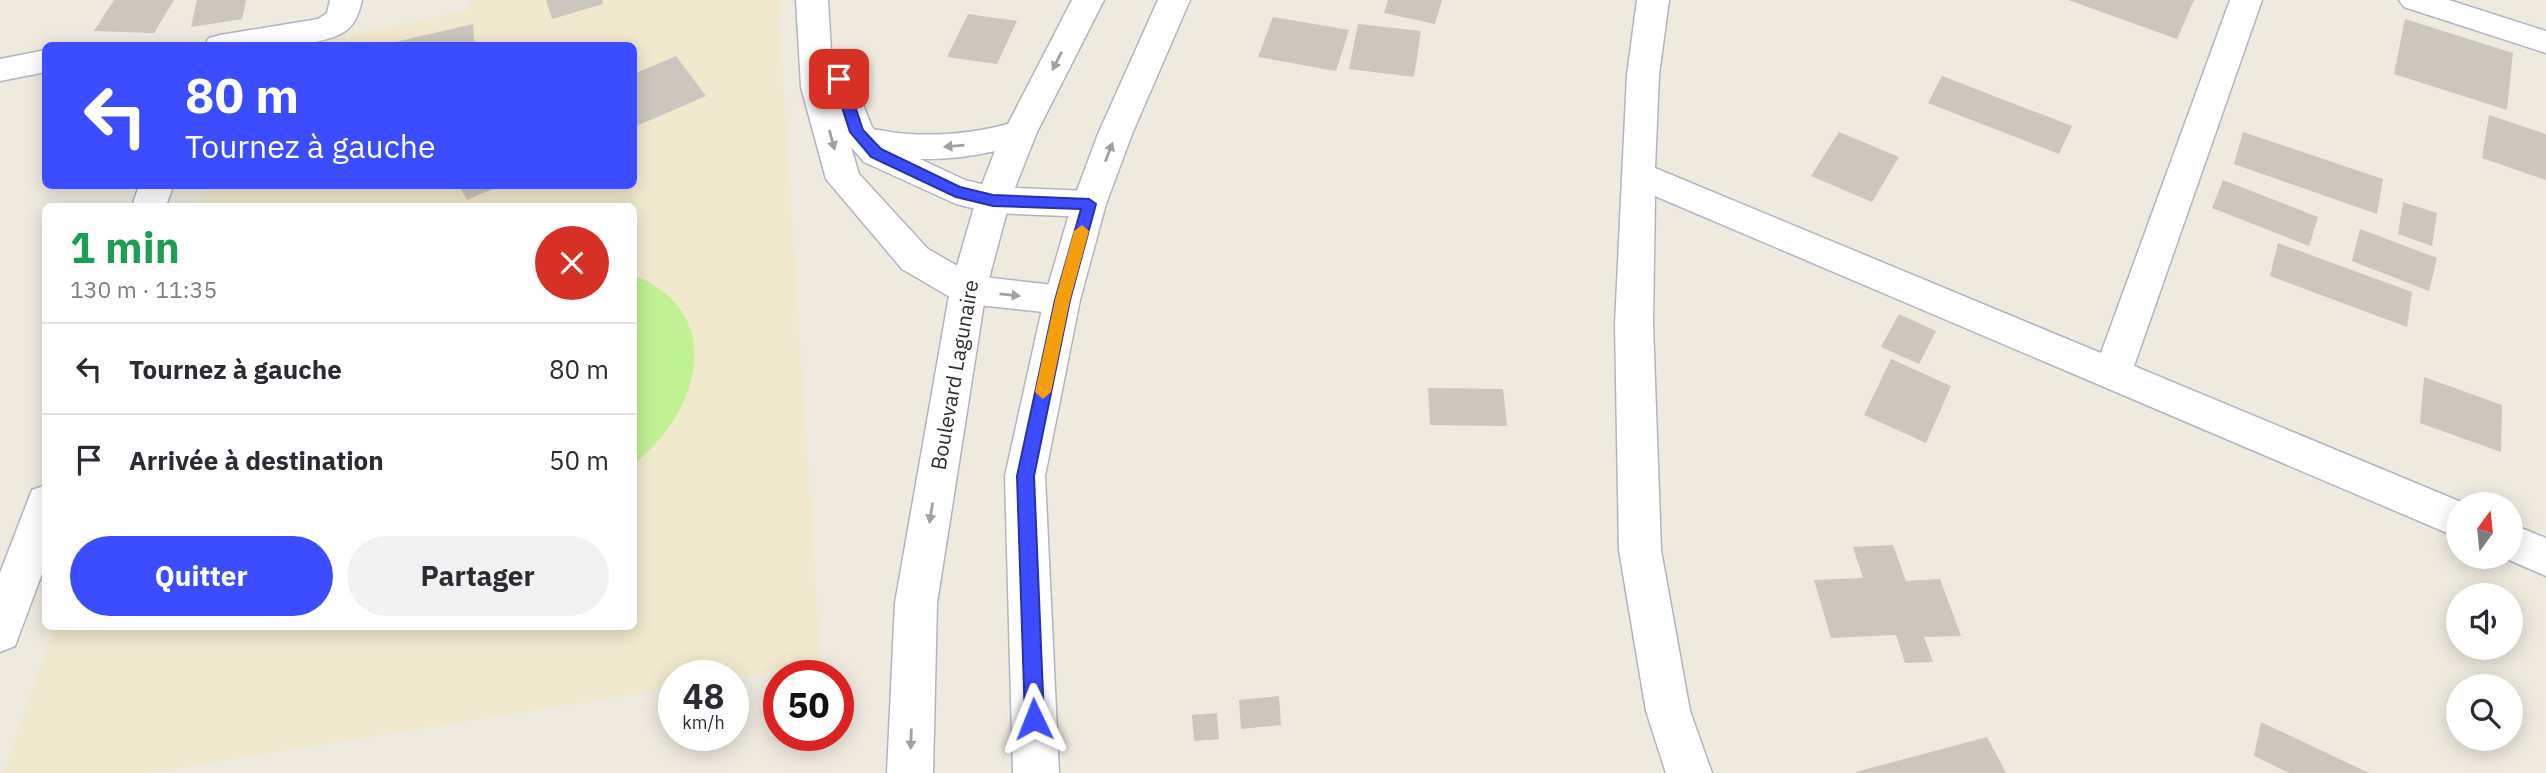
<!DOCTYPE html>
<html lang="fr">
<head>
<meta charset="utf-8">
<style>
  :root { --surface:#fff; --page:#f2f2f3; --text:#2b2b33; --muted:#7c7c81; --line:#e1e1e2; --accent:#3b4dff }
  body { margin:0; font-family:"IBM Plex Sans",sans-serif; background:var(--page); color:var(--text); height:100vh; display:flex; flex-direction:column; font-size:26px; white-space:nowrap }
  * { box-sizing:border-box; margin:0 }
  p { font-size:23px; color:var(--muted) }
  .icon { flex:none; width:38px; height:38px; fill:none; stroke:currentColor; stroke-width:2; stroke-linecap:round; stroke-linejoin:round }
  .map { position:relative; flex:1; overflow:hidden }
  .panel { position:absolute; left:42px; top:203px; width:595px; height:427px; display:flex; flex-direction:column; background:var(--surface); border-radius:10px; box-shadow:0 4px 18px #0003 }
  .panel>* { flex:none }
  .hud { position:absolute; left:42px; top:42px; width:595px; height:147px; border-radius:10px; box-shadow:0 4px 18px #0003; background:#3b4dff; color:#fff; overflow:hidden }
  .needle { width:46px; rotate:15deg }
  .tools { position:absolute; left:2446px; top:492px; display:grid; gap:14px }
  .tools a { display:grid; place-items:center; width:77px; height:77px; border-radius:50%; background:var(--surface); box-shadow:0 4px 18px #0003; font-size:35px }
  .speed { position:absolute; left:658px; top:660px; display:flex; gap:14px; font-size:35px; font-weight:700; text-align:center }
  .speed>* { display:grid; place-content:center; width:91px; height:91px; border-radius:50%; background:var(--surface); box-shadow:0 4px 18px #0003; line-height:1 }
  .speed small { font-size:18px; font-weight:400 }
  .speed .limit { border:10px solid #d22; background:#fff; color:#111 }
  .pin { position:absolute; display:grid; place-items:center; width:60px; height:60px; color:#fff; margin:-30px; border-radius:14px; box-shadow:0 4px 10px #0006 }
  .me { position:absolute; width:77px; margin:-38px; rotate:358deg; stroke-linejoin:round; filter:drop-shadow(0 0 5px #0008) }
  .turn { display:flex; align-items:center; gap:24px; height:147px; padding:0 28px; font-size:32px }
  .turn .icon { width:91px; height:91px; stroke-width:2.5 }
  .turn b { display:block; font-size:49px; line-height:60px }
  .round { display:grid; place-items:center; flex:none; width:74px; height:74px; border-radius:37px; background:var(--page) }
  .overview { display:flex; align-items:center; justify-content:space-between; height:119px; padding:0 28px }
  h1 { font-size:42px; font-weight:700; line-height:52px; color:#1e9e55 }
  .button { display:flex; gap:14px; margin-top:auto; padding:14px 28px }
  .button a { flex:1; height:80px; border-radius:42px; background:var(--accent); color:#fff; font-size:28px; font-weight:700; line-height:80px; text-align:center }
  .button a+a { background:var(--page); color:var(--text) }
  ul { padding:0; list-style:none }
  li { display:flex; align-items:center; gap:21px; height:91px; padding:0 28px; border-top:2px solid var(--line) }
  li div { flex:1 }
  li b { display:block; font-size:26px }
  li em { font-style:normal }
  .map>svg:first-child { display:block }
  .education { fill:#f1e9cd }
  .pitch { fill:#c0f193 }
  .building { fill:#cbc6be }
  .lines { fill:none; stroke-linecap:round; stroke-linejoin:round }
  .minor-casing { stroke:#b2b3c1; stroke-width:3 }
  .tertiary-casing { stroke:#b2b3c1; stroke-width:3 }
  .secondary-casing { stroke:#b2b3c1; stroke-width:3 }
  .minor { fill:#fff; fill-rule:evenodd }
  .tertiary { fill:#fff; fill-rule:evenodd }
  .secondary { fill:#fff; fill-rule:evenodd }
  .oneway { fill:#a0a0a0 }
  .route { fill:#3b4dff; stroke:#2632a6; stroke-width:2 }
  .slow { fill:#f59e0b }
  .labels { text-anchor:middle; stroke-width:5; stroke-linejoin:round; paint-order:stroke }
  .street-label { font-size:21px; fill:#2d2d2d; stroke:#fff }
</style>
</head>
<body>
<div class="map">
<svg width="2546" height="773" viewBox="0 0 2546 773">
  <rect width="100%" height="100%" fill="#efeade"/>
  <polygon class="education" points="472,0 778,0 821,664 733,678 733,676 674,676 674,688 148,773 3,773 54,627 634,626 634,206 201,206 209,186 634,186 634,46 309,45 465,10"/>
  <path class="pitch" d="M634,275C729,314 699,412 634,464Z"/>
  <g class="building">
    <polygon points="114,0 174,0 154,33 94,31"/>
    <polygon points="197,0 246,0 242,19 191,27"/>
    <polygon points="546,0 602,0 603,4 552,19"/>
    <polygon points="1388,0 1442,0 1435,24 1384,13"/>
    <polygon points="2068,0 2194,0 2177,39"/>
    <polygon points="968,14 1017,21 997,64 947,57"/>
    <polygon points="1273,17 1349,30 1336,71 1258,57"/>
    <polygon points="2405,19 2513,53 2507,110 2394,74"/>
    <polygon points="473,24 475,46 387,46 387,44"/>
    <polygon points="1358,24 1421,31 1414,77 1349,69"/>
    <polygon points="676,56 706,96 634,127 634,74"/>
    <polygon points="1942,76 2072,126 2059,154 1928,103"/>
    <polygon points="2489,115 2546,134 2546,180 2482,158"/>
    <polygon points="1839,132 1899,157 1872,202 1811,176"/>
    <polygon points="2243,132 2383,179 2377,214 2234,164"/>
    <polygon points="2223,180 2318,217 2309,246 2212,208"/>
    <polygon points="459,186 500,186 467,200"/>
    <polygon points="2403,202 2437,213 2432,246 2398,234"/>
    <polygon points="2360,229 2437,258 2429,291 2352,261"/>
    <polygon points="2278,243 2412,292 2407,327 2270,276"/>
    <polygon points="1899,314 1936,331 1919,364 1881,347"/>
    <polygon points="1891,359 1951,386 1926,443 1864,415"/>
    <polygon points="2424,377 2502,405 2501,452 2420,423"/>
    <polygon points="1428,388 1503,389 1507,426 1430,425"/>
    <polygon points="1893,545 1906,581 1940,579 1961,636 1924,637 1933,662 1905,663 1896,635 1831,638 1814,580 1863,578 1853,547"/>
    <polygon points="1279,696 1281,725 1241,729 1239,700"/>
    <polygon points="1217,713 1219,739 1194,741 1192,715"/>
    <polygon points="2261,722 2369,773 2289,773 2254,756"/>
    <polygon points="1987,737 2006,773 1856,773 1856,772"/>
  </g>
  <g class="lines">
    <g class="minor-casing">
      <g id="minor">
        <path d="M330,0H362C360,10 356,22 348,29C324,51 237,46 204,46L209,38L220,35L318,19L327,13Z"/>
        <polygon points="1637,0 1669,0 1659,75 1655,168 2101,353 2230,0 2262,0 2134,366 2466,504 2459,504 2459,538 1655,196 1653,324 1661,550 1690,711 1712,773 1666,773 1646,711 1619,550 1615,324 1627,75"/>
        <polygon points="2399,0 2449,0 2546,31 2546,53 2404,7"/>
        <polygon points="46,50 46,72 0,81 0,59"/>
        <polygon points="139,186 173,186 166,206 132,206"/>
        <polygon points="46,485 46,563 15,646 0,652 0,573 32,490"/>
        <polygon points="2511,524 2546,538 2546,576 2500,556 2511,556"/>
      </g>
    </g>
    <g class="tertiary-casing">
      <polygon id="tertiary" points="796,0 828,0 833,87 839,105 851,101 863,105 872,127 888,144 965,180 993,187 1089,191 1101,195 1106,204 1101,213 1089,217 993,213 956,204 864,162 851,147 859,174 928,249 975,276 1062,286 1075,290 1080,300 1075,310 1062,314 968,304 955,300 902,269 826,179 801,87"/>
    </g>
    <g class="secondary-casing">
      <g id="secondary">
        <path d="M1072,0H1104L1037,132L1010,200L986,290L937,603L933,773H887L895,603L950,290L976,200L995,151C948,162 900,162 853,149L848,140L853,131C871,126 889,133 908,134C941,136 975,133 1008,124Z"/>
        <polygon points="1158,0 1190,0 1132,134 1106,204 1080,300 1045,476 1059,773 1013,773 1005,476 1044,300 1072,204 1098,134"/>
      </g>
    </g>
    <use href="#minor" class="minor"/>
    <use href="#tertiary" class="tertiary"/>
    <use href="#secondary" class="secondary"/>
  </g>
  <defs><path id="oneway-solid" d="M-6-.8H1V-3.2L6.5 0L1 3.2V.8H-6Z" transform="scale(1.75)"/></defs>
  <g class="oneway">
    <use href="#oneway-solid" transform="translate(1057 61) rotate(117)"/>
    <use href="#oneway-solid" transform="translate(832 140) rotate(75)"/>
    <use href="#oneway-solid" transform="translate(954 146) rotate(175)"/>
    <use href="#oneway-solid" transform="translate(1109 152) rotate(-69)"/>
    <use href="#oneway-solid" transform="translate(1010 295) rotate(6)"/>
    <use href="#oneway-solid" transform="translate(931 513) rotate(99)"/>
    <use href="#oneway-solid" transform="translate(911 739) rotate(92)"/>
  </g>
  <polygon class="route" points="839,74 846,79 863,130 881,149 960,187 993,195 1089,199 1096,204 1070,300 1034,476 1044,719 1041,725 1034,728 1028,725 1025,719 1017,476 1055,300 1081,209 993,206 956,197 871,157 850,132 833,79"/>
  <polygon class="slow" points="1082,225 1089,231 1070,300 1051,392 1043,399 1035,392 1055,300 1074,231"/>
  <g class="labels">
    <g class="street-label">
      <text transform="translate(955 375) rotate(-80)" y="7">Boulevard Lagunaire</text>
    </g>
  </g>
</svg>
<div class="tools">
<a><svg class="needle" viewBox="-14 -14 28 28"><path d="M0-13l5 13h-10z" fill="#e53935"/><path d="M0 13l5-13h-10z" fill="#7c7c81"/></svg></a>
<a><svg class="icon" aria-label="sound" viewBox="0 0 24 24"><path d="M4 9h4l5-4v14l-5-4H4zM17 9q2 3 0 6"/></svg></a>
<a><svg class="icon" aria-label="search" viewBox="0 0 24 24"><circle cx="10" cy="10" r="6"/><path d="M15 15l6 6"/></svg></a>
</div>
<div class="speed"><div>48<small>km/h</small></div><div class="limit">50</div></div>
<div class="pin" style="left:839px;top:79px;background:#d93025"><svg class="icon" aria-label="arrive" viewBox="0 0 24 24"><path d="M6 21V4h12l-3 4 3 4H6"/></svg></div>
<svg class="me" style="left:1034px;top:719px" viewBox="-20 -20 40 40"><path d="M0-17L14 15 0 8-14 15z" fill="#3b4dff" stroke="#fff" stroke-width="4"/></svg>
<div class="hud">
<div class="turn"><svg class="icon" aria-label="left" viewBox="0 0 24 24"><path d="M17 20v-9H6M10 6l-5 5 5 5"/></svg><div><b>80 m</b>Tournez à gauche</div></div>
</div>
<section class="panel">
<div class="overview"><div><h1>1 min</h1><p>130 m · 11:35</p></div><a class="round" style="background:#d93025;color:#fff"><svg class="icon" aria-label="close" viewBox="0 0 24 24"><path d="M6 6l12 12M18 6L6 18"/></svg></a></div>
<ul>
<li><svg class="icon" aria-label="left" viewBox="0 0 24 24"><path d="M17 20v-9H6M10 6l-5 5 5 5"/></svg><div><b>Tournez à gauche</b></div><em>80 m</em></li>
<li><svg class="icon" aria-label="arrive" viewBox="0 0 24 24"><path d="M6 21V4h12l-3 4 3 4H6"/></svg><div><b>Arrivée à destination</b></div><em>50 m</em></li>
</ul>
<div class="button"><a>Quitter</a><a>Partager</a></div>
</section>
</div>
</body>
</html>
